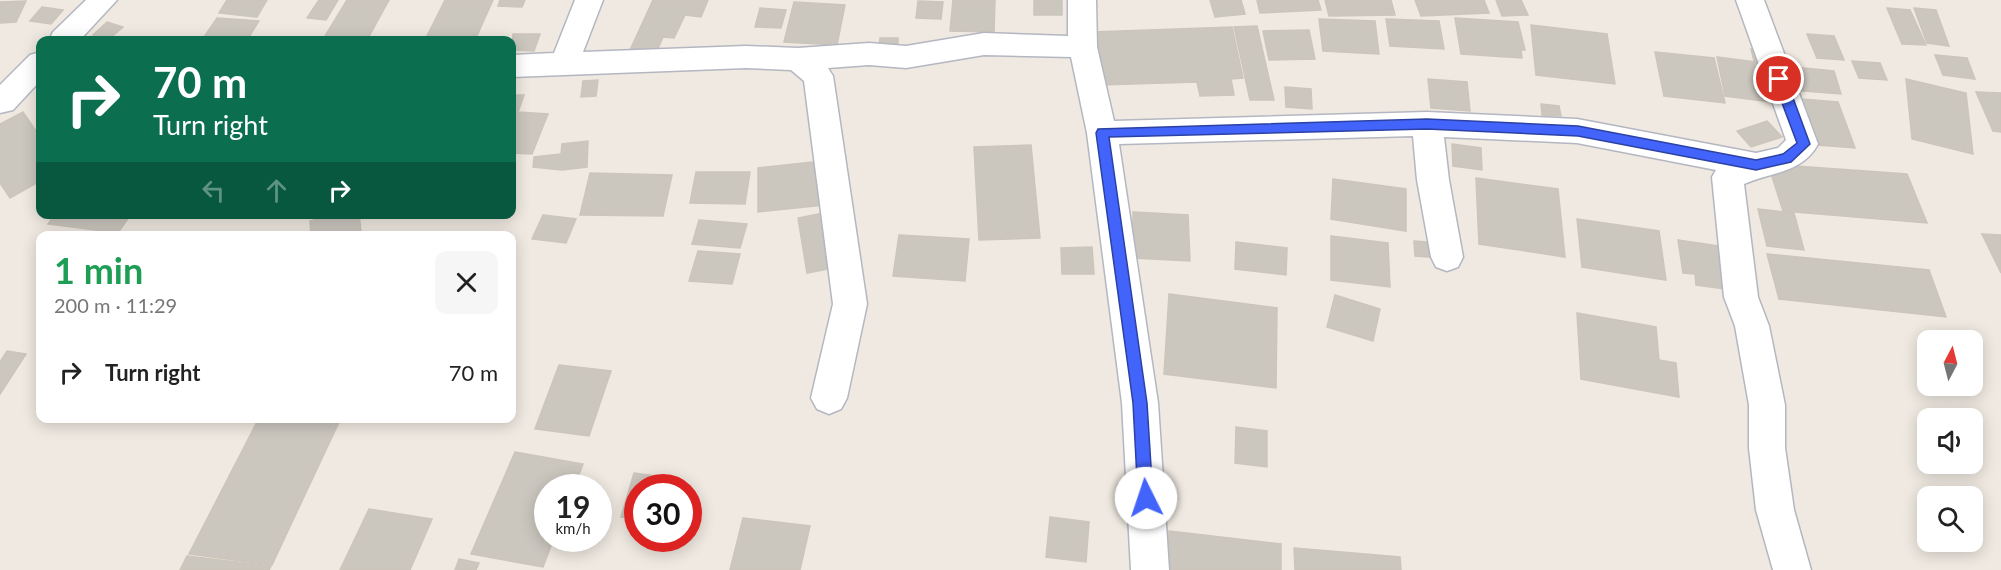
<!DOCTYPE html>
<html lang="en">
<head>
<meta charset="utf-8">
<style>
  :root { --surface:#fff; --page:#f6f6f6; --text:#222; --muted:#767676 }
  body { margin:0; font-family:Lato,sans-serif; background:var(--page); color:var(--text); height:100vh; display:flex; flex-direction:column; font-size:22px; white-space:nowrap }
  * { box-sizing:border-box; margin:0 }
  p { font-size:20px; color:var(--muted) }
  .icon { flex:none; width:33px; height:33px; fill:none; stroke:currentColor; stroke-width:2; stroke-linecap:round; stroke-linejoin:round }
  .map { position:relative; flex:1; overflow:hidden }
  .drawer { position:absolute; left:36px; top:231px; width:480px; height:192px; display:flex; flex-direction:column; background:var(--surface); border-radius:12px; box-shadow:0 3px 15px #0003 }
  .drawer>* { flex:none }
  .top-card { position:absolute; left:36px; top:36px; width:480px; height:183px; border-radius:12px; box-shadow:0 3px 15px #0003; background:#0b6e4f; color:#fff; overflow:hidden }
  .needle { width:39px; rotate:7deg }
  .buttons { position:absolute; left:1917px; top:330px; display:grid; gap:12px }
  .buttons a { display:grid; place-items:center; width:66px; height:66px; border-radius:12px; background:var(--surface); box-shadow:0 3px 15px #0003; font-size:30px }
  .speed { position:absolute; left:534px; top:474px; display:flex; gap:12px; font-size:30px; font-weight:700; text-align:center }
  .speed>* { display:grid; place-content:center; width:78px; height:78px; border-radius:50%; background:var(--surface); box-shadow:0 3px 15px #0003; line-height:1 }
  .speed small { font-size:15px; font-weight:400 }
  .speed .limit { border:9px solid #d22; background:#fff; color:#111 }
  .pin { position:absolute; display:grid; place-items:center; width:51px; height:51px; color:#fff; margin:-26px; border:3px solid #fff; border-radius:50%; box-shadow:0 2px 6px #0007 }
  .me { position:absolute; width:66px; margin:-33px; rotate:356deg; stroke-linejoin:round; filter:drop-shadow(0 0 4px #0008) }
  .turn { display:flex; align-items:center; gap:21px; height:126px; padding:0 18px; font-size:27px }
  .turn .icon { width:78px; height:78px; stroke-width:2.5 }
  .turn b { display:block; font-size:42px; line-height:51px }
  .lanes { display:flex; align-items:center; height:57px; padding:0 18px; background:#0003; justify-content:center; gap:30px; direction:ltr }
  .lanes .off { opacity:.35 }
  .round { display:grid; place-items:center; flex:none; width:63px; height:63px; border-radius:12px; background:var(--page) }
  .head { display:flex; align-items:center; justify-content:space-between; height:102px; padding:0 18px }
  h1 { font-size:36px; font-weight:700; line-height:45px; color:#1e9e55 }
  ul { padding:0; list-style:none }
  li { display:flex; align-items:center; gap:18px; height:78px; padding:0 18px }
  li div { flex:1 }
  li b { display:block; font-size:22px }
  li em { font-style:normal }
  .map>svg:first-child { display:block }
  .building { fill:#cbc7bf; stroke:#cbc5ba; stroke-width:1.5 }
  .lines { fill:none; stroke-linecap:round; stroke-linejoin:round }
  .minor-casing { stroke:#b4b7c1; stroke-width:3 }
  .minor { fill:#fff; fill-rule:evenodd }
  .route { fill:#4264fb; stroke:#2b41a3; stroke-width:1.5 }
</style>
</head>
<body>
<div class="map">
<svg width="2001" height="570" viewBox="0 0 2001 570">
  <rect width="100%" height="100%" fill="#efe9e1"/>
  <g class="building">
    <polygon points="227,0 267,0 257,17 219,13"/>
    <polygon points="319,0 338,0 326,20 307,18"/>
    <polygon points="347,0 389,0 367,40 325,36"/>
    <polygon points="445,0 493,0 475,40 425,40"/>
    <polygon points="500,0 525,0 522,7 498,6"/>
    <polygon points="653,0 708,0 701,17 685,15 674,38 663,37 656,53 630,50"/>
    <polygon points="953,0 995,0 994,32 950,31"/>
    <rect x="1034" y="0" width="28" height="15"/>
    <polygon points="1210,0 1241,0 1245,14 1215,17"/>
    <polygon points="1257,0 1318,0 1321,10 1260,13"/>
    <polygon points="1325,0 1391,0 1395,15 1329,16"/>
    <polygon points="1415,0 1484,0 1489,13 1421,16"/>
    <polygon points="1496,0 1521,0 1528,15 1502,16"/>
    <polygon points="26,1 16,22 0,23 0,2"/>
    <polygon points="918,1 943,2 941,19 916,18"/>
    <polygon points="794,2 845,5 837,45 784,42"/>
    <polygon points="42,7 63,10 51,24 30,21"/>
    <polygon points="760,8 786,10 781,28 755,27"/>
    <polygon points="1887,8 1910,10 1926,45 1902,44"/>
    <polygon points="1914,8 1936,10 1949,46 1927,43"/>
    <polygon points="217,18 259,21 247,40 202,40"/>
    <polygon points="1455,18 1518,22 1525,50 1521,50 1522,58 1461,54"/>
    <polygon points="1319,19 1375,21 1379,54 1323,51"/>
    <polygon points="1386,19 1439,21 1444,49 1390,46"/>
    <polygon points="107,22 123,27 108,40 93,35"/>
    <polygon points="1531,25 1607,34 1615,84 1536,75"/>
    <polygon points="1257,26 1274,100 1250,100 1234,27"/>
    <polygon points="1232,27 1243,78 1231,79 1234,95 1200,96 1197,82 1100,85 1093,32"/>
    <polygon points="1309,30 1315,59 1269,60 1263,31"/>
    <polygon points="513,34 540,34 534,51 512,50"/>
    <polygon points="1807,34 1834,36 1844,60 1817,58"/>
    <polygon points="880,38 898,38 898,48 879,48"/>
    <polygon points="1751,49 1778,52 1784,77 1757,73"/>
    <polygon points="1655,52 1714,58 1725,103 1664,96"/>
    <polygon points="1935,55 1967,58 1975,79 1943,75"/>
    <polygon points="1717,57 1764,63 1772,102 1725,96"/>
    <polygon points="1852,61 1880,63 1887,80 1859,78"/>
    <polygon points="1783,66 1834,71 1841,94 1791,90"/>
    <polygon points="1428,79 1467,82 1470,111 1431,108"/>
    <polygon points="1906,79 1966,93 1973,154 1912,139"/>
    <polygon points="598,80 596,96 581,97 583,81"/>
    <polygon points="1285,87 1311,89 1312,109 1286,107"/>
    <polygon points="1976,92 2001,93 2001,132 1993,131"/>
    <polygon points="512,95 524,95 518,112 548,114 532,154 512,153"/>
    <polygon points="1789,98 1838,102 1855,148 1804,144"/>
    <polygon points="1541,104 1559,106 1561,116 1542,115"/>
    <polygon points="23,112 40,137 40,181 10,198 0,183 0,124"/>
    <polygon points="1767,121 1782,137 1751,147 1737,131"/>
    <polygon points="588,141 587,167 562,170 533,167 534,157 561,154 562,144"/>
    <polygon points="1452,144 1481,148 1482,170 1453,166"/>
    <polygon points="1031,145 1040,238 979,240 974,147"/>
    <polygon points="821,161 824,205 758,212 758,168"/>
    <polygon points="1768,164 1907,174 1927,223 1783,211"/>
    <polygon points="696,172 750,172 745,204 690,203"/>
    <polygon points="590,173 672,175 663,216 580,215"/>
    <polygon points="1476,178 1558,189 1565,257 1479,244"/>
    <polygon points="1333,179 1406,189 1406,231 1331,219"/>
    <polygon points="1758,209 1794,213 1804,250 1767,246"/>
    <polygon points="1133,212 1188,215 1190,261 1133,258"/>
    <polygon points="824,213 833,268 807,273 798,218"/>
    <polygon points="55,214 131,214 118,233 48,224"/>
    <polygon points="335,214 359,214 361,231 346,236 311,236 310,221"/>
    <polygon points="543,215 576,219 566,243 532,239"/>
    <polygon points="1577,219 1659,231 1666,280 1582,267"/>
    <polygon points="699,220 747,224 740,248 692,244"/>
    <polygon points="1982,234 2001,235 2001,273"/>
    <polygon points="899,235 969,239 965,281 893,276"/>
    <polygon points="1331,236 1388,243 1390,287 1331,280"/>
    <polygon points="1678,240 1718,246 1726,289 1696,285 1695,274 1683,273"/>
    <polygon points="1414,241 1439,243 1441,258 1415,256"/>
    <polygon points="1236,242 1287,248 1286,275 1235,269"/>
    <polygon points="1092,247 1094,274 1062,274 1061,248"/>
    <polygon points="698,251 740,254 732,284 689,281"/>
    <polygon points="1767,254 1929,270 1946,317 1779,299"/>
    <polygon points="1169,294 1277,308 1276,388 1164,374"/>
    <polygon points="1335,295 1380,309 1373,341 1327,327"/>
    <polygon points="1577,313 1656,327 1659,360 1676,363 1679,397 1581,379"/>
    <polygon points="7,351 26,354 0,394 0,362"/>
    <polygon points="559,365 611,371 589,436 535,429"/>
    <polygon points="259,418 307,418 339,422 272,565 189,554"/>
    <polygon points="1236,427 1267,431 1267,467 1235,463"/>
    <polygon points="515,452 583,464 574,488 548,488 548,538 554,538 543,567 471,554"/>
    <polygon points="634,473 678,479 675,488 638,488 638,519 621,517"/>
    <polygon points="369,509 432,519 410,570 340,570"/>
    <polygon points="1050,517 1089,522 1086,562 1046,557"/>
    <polygon points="743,518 810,526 800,570 730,570"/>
    <polygon points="1169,531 1281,544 1281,570 1168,570"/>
    <polygon points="1294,548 1400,557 1401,570 1295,570"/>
    <polygon points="187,556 271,566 269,570 180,570"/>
    <polygon points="459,559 479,563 476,570 455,570"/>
  </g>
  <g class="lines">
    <g class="minor-casing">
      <g id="minor">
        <polygon points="86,0 117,0 80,40 49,40 53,32"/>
        <path d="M575,0H603L583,52L746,46L798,48L869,43L906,46L984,33L1068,36V0H1096L1097,47L1114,121L1427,112L1577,119L1756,153L1778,148L1786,140L1736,0H1764L1818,144C1803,173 1771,172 1744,184L1758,297L1769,326L1785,405V448L1794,510L1811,570H1773L1756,510L1749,448V405L1735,326L1724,297L1712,177L1716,170L1577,143L1444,137L1449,180L1463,257L1458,267L1447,271L1436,267L1431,257L1417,180L1413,136L1119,144L1158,403L1169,570H1131L1122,403L1087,133L1071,57L984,55L906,68L869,65L828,68L833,76L867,304L847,398L841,409L829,414L817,409L811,398L833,304L804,81L791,70L746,68L512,77V55L554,53Z"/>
        <polygon points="40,52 40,81 13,110 0,113 0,85 30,55"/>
      </g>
    </g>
    <use href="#minor" class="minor"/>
  </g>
  <polygon class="route" points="1779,74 1786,79 1810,144 1791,162 1756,170 1578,136 1427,129 1109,137 1147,403 1153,498 1151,504 1146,506 1140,504 1138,498 1133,403 1096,133 1098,129 1427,119 1578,126 1756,160 1783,154 1797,143 1773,79"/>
</svg>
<div class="buttons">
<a><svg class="needle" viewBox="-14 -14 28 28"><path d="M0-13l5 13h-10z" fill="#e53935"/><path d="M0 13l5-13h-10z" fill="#767676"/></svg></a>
<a><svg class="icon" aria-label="sound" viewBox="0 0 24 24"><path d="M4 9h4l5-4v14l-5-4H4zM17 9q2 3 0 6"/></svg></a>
<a><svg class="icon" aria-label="search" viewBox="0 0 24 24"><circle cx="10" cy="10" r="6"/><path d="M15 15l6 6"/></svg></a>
</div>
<div class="speed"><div>19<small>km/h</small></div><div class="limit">30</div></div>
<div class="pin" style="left:1779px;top:79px;background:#d93025"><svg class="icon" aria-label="arrive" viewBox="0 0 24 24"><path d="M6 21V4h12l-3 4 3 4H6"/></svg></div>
<svg class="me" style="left:1146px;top:498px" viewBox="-20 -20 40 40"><circle r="19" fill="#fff"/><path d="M0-13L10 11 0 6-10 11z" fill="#4264fb"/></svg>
<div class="top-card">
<div class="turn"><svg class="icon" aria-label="right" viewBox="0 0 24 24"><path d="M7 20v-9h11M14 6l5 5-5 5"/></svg><div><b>70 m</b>Turn right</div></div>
<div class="lanes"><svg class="icon off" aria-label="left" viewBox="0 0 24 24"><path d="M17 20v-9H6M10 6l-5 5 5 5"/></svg><svg class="icon off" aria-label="ahead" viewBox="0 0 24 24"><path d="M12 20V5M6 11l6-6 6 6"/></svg><svg class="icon" aria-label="right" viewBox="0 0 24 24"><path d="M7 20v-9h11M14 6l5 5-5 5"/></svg></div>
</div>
<section class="drawer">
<div class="head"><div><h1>1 min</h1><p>200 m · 11:29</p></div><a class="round"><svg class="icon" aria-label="close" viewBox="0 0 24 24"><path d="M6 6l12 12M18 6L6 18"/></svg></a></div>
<ul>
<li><svg class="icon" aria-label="right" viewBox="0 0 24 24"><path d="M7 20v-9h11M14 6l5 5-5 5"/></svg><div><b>Turn right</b></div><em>70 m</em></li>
</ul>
</section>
</div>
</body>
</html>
